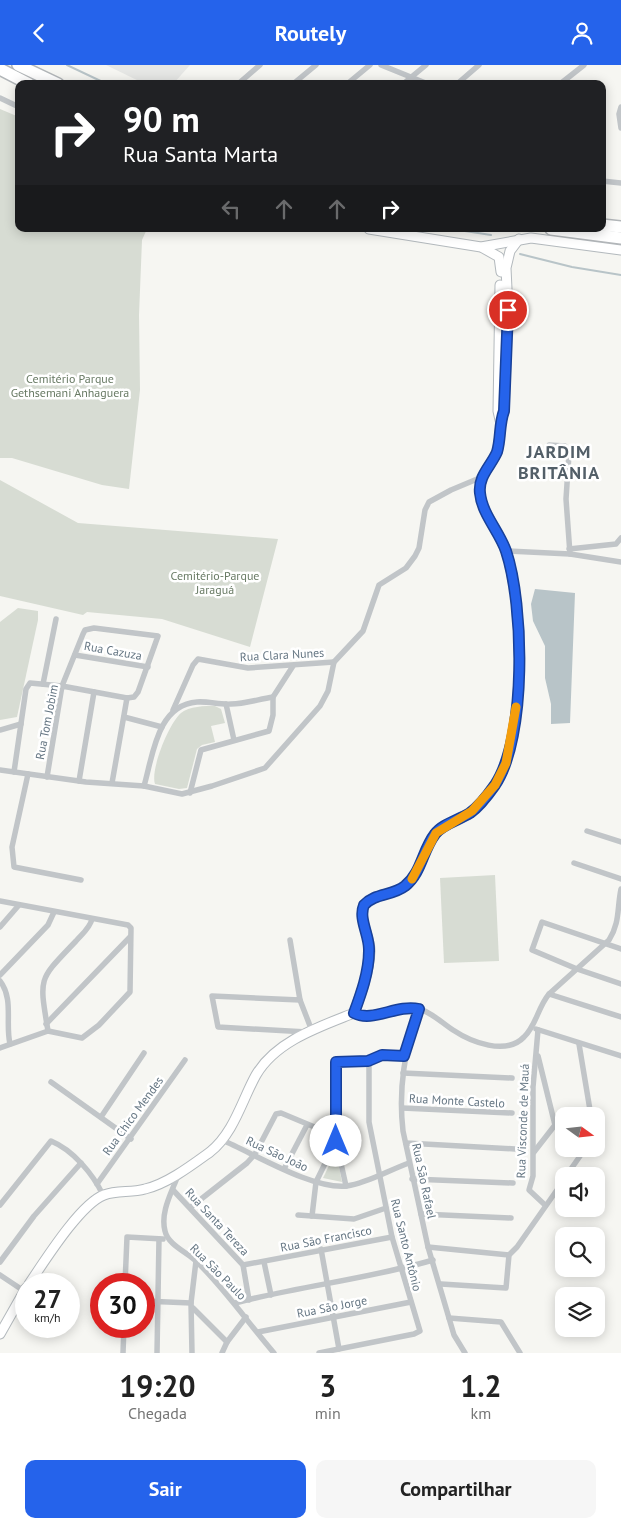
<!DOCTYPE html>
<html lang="pt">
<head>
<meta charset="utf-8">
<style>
  :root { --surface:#fff; --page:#f6f6f6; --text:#222; --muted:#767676; --accent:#2563eb }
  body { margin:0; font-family:"PT Sans",sans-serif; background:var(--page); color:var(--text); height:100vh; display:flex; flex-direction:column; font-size:19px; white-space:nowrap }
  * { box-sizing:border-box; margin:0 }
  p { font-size:16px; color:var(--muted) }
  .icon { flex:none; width:28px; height:28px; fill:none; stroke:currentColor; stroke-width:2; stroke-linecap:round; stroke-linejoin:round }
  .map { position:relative; height:1288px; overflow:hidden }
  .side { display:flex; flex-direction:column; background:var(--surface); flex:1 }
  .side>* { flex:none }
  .guide { position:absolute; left:15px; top:15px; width:591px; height:152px; border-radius:10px; box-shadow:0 2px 12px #0003; background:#202124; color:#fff; overflow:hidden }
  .needle { width:32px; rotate:105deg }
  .buttons { position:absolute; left:555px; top:1042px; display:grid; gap:10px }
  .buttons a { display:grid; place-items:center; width:50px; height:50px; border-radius:10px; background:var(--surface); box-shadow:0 2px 12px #0003; font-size:25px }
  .speed { position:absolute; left:15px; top:1208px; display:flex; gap:10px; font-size:25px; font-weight:700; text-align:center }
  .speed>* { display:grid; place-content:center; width:65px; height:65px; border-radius:50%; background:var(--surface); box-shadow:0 2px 12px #0003; line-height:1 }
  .speed small { font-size:12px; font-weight:400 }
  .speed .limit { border:8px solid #d22; background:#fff; color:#111 }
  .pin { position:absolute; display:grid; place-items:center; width:42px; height:42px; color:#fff; margin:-21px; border:2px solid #fff; border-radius:50%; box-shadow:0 1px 5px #0007 }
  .me { position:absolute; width:55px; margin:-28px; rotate:0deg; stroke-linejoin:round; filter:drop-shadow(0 0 4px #0008) }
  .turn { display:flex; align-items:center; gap:18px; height:105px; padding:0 25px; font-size:22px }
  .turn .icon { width:65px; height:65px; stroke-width:2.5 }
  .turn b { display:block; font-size:35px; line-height:42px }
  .lanes { display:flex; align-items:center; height:48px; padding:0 25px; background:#0003; justify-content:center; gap:25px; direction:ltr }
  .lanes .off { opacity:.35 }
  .eta { display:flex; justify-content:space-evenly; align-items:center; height:85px; text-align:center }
  .eta b { font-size:30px; font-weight:700; line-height:35px }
  .cta { display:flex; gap:10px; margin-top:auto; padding:10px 25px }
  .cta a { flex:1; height:58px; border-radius:10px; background:var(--accent); color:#fff; font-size:20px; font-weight:700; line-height:58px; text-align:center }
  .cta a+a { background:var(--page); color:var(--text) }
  header { display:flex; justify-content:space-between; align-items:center; height:65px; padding:0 25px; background:var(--accent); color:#fff; font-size:22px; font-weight:700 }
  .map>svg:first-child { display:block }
  .built { fill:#e6e7e5 }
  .green { fill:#d7dcd3 }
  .water { fill:#b8c4c8 }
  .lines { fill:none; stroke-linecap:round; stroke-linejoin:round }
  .stream { stroke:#b8c4c8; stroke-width:2 }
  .secondary-casing { stroke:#b3b9bd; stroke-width:11 }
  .motorway-casing { stroke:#b2b6b9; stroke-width:14 }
  .minor { stroke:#c1c5c8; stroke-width:5.5 }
  .secondary { stroke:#fff; stroke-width:9 }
  .motorway { stroke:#fff; stroke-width:11 }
  .route-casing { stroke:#184099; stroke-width:12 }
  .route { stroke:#2563eb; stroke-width:9 }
  .slow { stroke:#f59e0b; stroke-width:9 }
  .labels { text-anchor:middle; stroke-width:5; stroke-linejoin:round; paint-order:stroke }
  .park-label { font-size:12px; fill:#687a64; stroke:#fff }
  .street-label { font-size:12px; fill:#657683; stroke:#fff }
  .district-label { font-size:18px; font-weight:bold; letter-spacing:1px; fill:#535f68; stroke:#fff }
</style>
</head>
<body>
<header><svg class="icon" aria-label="back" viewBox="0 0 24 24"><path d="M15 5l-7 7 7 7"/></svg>Routely<svg class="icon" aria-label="person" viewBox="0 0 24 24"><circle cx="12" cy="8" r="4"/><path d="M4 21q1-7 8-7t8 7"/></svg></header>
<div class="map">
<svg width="621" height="1288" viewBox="0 0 621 1288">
  <rect width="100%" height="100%" fill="#f6f6f2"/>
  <polygon class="built" points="106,0 190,0 173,19 145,19"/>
  <g class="green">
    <polygon points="0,44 19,52 19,164 147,164 142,175 139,250 140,325 129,424 102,420 12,393 0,393"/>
    <polygon points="0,415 78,458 278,474 250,582 162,554 87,547 83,550 0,531"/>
    <polygon points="18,543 38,546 38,555 17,652 0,655 0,557"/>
    <path d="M215,641L221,644L225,658L211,661L215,677L202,680L197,684L187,723L179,724L155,719C150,705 169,658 181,648C189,641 205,641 215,641Z"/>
    <polygon points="495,810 499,896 444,898 440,813"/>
    <polygon points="336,1086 342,1117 323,1113"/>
  </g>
  <polygon class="water" points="535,524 575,528 570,658 551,659 551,639 545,613 545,581 533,556 531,539"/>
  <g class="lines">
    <g class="stream">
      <polyline points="67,0 107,19"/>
      <polyline points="452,164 491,170"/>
      <polyline points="520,189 572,202 621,210"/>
    </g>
    <g class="secondary-casing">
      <g id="secondary">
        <polyline points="369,164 481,182 531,173 621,185"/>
        <polyline points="483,183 499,192 501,207"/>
        <polyline points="500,220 498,346 500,355"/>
        <path d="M29,1219C44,1197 80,1139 104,1130C117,1125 131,1128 145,1124C167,1119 192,1100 210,1087C234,1068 242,1035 256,1010C276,976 319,962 354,948C361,929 369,907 370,886C370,871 358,855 364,840C375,828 392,831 405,821C422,807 422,786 435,769C442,759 459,755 470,748C480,741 488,730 495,720C527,671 524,541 506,486C499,466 482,449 480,428C478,411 491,401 497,387C501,374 499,359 504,346L508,245L506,203L510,186L519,174"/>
        <polyline points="0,1269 26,1223"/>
      </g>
    </g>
    <g class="motorway-casing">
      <g id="motorway">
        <polyline points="18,0 58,19"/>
        <polyline points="0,4 29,19"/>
        <polyline points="602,160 621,162"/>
        <polyline points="551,164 621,173"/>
      </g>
    </g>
    <g class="minor">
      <polyline points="381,0 428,19"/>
      <polyline points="238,19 260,0"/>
      <polyline points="293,19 316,0"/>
      <polyline points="347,19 370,0"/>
      <polyline points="403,19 426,0"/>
      <polyline points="457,19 479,0"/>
      <polyline points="560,19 584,0"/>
      <polyline points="0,33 19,42"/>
      <polyline points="621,42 619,49 621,63"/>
      <polyline points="602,116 621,118"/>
      <polyline points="549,380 565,381 569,389 566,434 570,489"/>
      <polyline points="569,484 616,479 621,473"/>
      <polyline points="506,486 570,489 621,497"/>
      <polyline points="75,590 148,602"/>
      <polyline points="43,619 56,554"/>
      <polyline points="226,639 234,675"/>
      <polyline points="173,645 193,600 198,594 248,603 334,597"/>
      <polyline points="124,652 162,662"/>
      <polyline points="0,665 21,659"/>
      <polyline points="0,705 86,717 144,721 182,729 212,721 265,703 320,641 328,626 334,597 363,566 379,520 406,503 415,491 419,483 425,445 429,437 451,425 482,412"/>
      <polyline points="14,707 26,624 30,618 62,621 127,633 134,632 138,627 158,571 94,563 85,565 83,569 62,621 61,627 47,712"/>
      <polyline points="28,709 12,782 14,802 81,815"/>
      <polyline points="79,716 94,627"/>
      <polyline points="112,718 127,633"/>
      <path d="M144,721C153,690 157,640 197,637C208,636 220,640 231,639C245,639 259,634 273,632"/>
      <polyline points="190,728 201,685 269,666 273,650 273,632 293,601"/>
      <polyline points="587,766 621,777"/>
      <polyline points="574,798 621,814"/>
      <polyline points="0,836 128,860 131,863 130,927 99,960 82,973 48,966 0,983"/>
      <polyline points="0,862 19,840"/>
      <polyline points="290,875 300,935 212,931 218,962 307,967"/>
      <polyline points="621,884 542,857 532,885 577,904 621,919"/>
      <polyline points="0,910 48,860 54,847"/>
      <path d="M0,916C14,934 5,958 10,979"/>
      <polyline points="549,929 621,952"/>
      <polyline points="300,935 312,966"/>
      <path d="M419,943C405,984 398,1023 403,1066L428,1182L454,1270L465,1288"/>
      <path d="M354,948C374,958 395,938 417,943C430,946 442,958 453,965C471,977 506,991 524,972C536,961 538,942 549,929L609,875C620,858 617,843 621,824"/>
      <polyline points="46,959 130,872"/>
      <polyline points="536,964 621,991"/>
      <polyline points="538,965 533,1022 533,1111 529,1125 545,1140"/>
      <path d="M48,966C39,911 38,916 76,876C82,869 90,863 92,854"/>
      <polyline points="579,979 591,1051"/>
      <polyline points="403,1008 512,1013"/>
      <polyline points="51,1017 131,1074"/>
      <polyline points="402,1043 512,1048"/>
      <polyline points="101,1052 144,988"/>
      <path d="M222,1075C255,1089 313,1125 347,1121C368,1118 389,1105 409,1098"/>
      <polyline points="406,1078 515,1084"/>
      <polyline points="534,1087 555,1060 538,991"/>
      <polyline points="284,1104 307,1060"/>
      <path d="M178,1110C172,1127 160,1147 165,1166C168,1180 187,1187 197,1197C226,1225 248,1258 274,1288"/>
      <polyline points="566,1111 585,1084"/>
      <polyline points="412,1114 513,1118"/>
      <polyline points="97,1119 185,995"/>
      <polyline points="346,1121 336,1076 336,997 369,996 382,989 404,991"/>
      <polyline points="173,1125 243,1200 249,1235"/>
      <path d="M0,1140L51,1076C73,1085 93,1109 103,1130"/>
      <polyline points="191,1142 247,1098 255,1089 276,1049 281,1048 336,1071"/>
      <polyline points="421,1149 511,1153"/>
      <polyline points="298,1150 354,1154 386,1143"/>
      <polyline points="312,1151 316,1117 336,1076"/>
      <polyline points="428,1182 509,1190"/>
      <polyline points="321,1184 339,1284"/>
      <polyline points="0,1197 34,1151 81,1098"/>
      <polyline points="264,1197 271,1230"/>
      <polyline points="243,1200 392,1172"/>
      <polyline points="0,1210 24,1226"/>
      <polyline points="125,1219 127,1172 163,1174"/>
      <polyline points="441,1219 506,1223 509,1190 517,1182 564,1115"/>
      <polyline points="144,1236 191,1238"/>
      <path d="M235,1238C300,1221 368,1214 433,1195"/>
      <polyline points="193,1243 227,1277 246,1252"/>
      <polyline points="449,1253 501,1257 520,1288"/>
      <polyline points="258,1267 411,1237"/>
      <polyline points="123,1288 124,1261"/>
      <polyline points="157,1288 159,1174"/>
      <polyline points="192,1288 191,1238 196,1196"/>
      <polyline points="222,1288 227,1277"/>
      <polyline points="319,1288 414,1269 420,1266 392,1172 369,1057 369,996"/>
    </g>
    <use href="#secondary" class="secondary"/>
    <use href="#motorway" class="motorway"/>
  </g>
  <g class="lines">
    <g class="route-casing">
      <path id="route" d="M336,1076V997L368,996L382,990L404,991L419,944C396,939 373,958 354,948C361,929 369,907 369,886C370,871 358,854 364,840C375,828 392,831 405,821C422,807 422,786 435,769C442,759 459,755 470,748C480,741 488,730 495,720C527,672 524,540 506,486C499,466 482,449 480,428C478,411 491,401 497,387C501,374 499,359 504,346L508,245"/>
    </g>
    <use href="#route" class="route"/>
    <polyline class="slow" points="412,814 436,768 472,746 495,720 506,698 516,642"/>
  </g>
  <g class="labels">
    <g class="park-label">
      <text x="70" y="318">Cemitério Parque<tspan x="70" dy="14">Gethsemani Anhaguera</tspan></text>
      <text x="215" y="515">Cemitério-Parque<tspan x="215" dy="14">Jaraguá</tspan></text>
    </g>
    <g class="street-label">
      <text transform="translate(113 586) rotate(10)" y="4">Rua Cazuza</text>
      <text transform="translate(282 590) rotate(-3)" y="4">Rua Clara Nunes</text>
      <text transform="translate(47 657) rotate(-79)" y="4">Rua Tom Jobim</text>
      <text transform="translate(457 1036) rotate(3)" y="4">Rua Monte Castelo</text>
      <text transform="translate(133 1051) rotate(-54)" y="4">Rua Chico Mendes</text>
      <text transform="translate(523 1056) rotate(-88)" y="4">Rua Visconde de Mauá</text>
      <text transform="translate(277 1089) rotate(25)" y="4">Rua São João</text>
      <text transform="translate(424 1116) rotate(78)" y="4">Rua São Rafael</text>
      <text transform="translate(217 1157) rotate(47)" y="4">Rua Santa Tereza</text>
      <text transform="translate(326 1174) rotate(-11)" y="4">Rua São Francisco</text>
      <text transform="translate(406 1180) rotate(76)" y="4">Rua Santo Antônio</text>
      <text transform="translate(218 1207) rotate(45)" y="4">Rua São Paulo</text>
      <text transform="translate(332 1242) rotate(-11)" y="4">Rua São Jorge</text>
    </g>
    <g class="district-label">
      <text x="559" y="393">JARDIM<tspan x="559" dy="21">BRITÂNIA</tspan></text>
    </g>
  </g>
</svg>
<div class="buttons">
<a><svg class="needle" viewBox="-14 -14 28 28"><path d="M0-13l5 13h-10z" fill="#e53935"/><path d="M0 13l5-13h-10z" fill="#767676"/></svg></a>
<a><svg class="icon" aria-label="sound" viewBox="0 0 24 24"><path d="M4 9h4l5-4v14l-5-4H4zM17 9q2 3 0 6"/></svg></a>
<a><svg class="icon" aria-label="search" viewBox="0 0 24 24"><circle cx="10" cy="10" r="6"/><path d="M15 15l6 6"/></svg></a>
<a><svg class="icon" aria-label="layers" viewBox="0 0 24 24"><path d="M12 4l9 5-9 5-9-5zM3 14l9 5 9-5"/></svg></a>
</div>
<div class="speed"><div>27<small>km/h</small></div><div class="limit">30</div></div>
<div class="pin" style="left:508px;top:245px;background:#d93025"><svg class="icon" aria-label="arrive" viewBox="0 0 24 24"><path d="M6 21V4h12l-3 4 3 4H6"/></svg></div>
<svg class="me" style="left:336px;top:1076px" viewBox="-20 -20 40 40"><circle r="19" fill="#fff"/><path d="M0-13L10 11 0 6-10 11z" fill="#2563eb"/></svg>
<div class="guide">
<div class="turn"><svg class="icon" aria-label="right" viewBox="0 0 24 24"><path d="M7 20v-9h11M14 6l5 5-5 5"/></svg><div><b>90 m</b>Rua Santa Marta</div></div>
<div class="lanes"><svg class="icon off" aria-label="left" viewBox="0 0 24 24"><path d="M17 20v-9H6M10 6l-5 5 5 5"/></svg><svg class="icon off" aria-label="ahead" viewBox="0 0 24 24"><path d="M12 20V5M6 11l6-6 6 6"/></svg><svg class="icon off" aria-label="ahead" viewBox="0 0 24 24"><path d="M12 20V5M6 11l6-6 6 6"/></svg><svg class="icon" aria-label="right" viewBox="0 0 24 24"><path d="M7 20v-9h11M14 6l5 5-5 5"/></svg></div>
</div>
</div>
<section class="side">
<div class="eta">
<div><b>19:20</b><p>Chegada</p></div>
<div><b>3</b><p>min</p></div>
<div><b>1.2</b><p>km</p></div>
</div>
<div class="cta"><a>Sair</a><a>Compartilhar</a></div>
</section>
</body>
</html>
